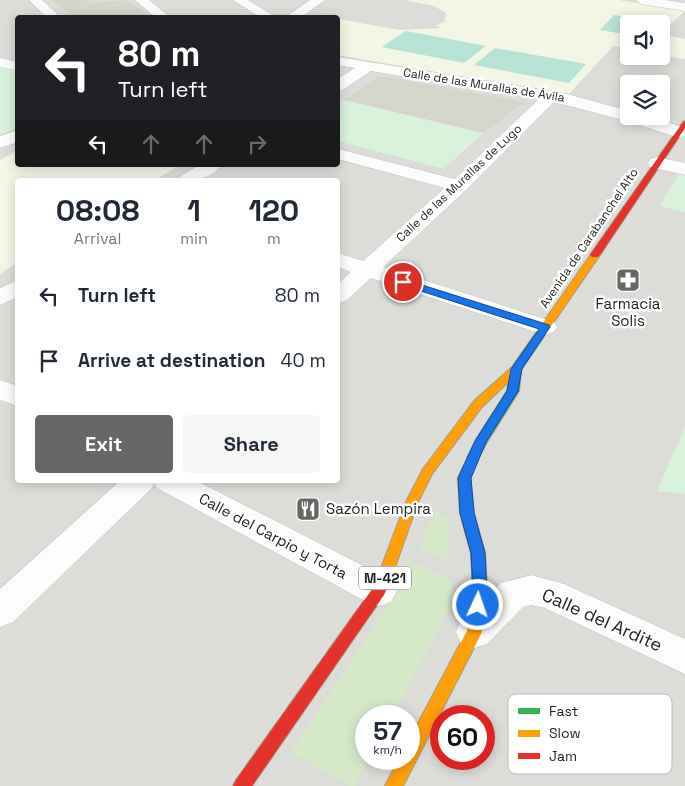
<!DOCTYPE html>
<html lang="en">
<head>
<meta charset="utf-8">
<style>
  :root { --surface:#fff; --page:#f6f6f7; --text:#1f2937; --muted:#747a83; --accent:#676765 }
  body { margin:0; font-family:"Space Grotesk",sans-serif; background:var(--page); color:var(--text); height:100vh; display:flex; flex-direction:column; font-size:19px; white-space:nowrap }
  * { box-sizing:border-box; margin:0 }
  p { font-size:16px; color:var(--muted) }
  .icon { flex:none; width:28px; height:28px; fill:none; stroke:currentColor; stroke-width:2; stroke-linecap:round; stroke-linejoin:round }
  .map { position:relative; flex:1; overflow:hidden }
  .drawer { position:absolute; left:15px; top:178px; width:325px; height:305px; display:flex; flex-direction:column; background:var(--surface); border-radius:5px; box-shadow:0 2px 12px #0003 }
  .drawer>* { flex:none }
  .hud { position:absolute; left:15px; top:15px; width:325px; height:152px; border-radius:5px; box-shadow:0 2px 12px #0003; background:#202124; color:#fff; overflow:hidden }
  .fabs { position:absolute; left:620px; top:15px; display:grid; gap:10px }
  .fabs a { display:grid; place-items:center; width:50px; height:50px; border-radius:5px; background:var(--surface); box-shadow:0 2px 12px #0003; font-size:25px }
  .speed { position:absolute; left:355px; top:705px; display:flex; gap:10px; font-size:25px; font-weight:700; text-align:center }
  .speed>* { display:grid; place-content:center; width:65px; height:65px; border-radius:50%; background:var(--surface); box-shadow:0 2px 12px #0003; line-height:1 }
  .speed small { font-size:12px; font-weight:400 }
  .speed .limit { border:8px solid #d22; background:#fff; color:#111 }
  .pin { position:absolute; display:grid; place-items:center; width:42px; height:42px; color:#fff; margin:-21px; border:2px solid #fff; border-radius:50%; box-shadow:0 1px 5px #0007 }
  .me { position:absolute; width:55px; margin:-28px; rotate:3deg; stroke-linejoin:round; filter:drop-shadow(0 0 4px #0008) }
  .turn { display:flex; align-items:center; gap:18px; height:105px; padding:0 20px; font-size:22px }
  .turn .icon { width:65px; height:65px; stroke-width:2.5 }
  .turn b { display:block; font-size:35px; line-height:42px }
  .lanes { display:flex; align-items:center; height:48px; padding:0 20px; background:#0003; justify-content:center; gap:25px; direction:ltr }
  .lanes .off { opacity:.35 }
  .eta { display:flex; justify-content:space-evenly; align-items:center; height:85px; text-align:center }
  .eta b { font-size:30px; font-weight:600; line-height:35px }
  .action { display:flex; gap:10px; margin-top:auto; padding:10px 20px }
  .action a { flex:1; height:58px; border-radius:5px; background:var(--accent); color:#fff; font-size:20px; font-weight:600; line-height:58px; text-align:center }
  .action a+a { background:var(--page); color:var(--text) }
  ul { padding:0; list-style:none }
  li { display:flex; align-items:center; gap:15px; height:65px; padding:0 20px }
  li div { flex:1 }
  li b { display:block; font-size:19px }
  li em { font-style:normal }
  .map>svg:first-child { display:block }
  .residential { fill:#dcdcd9; fill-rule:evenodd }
  .education { fill:#f4f6e5 }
  .construction { fill:#d5d6ca }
  .grass { fill:#d5e9c9 }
  .park { fill:#d8f2dc }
  .pitch { fill:#b7e2d6 }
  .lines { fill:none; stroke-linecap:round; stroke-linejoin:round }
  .street-casing { stroke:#c4c4c2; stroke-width:1 }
  .fast-casing { stroke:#a29e86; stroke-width:2 }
  .slow-casing { stroke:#a29e86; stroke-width:2 }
  .jam-casing { stroke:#a29e86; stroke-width:2 }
  .street { fill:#fcfcfc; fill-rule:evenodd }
  .fast { fill:#30b455; fill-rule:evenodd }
  .slow { fill:#ff9f0a; fill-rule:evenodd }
  .jam { fill:#e5322d; fill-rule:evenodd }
  .route { fill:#1a73e8; stroke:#114b97 }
  .labels { text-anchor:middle; stroke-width:5; stroke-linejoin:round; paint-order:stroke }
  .far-street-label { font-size:12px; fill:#1f1f1f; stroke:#fff }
  .shield { fill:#fff; stroke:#626262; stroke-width:1 }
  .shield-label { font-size:14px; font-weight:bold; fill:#1f1f1f }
  .poi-label { font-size:15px; fill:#1f1f1f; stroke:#fff }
  .street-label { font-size:15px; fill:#1f1f1f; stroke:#fff }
  .near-street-label { font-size:18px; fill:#1f1f1f; stroke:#fff }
  .key { fill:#fff; stroke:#bcbcbc; stroke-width:1 }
  .key-label { font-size:14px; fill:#1f1f1f }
</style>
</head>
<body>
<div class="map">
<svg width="685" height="786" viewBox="0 0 685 786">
  <rect width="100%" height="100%" fill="#edede8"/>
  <path class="residential" d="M0,0H685V165L660,205L685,212V786H0ZM18,18H338V165H18ZM629,24H661V56H629ZM629,84H661V116H629ZM18,180H338V480H18ZM366,716H409V759H366ZM441,716H484V759H441Z"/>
  <g class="education">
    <polygon points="405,0 618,0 685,10 662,34 685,39 685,59 671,57 668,61 640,56 661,56 661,24 629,24 629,49 613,46 568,95 338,55 338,19 400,30 443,28 435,26 445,21 446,13 434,6"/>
    <polygon points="17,151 18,165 180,165 155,180 18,180 17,263 0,274 0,160"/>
  </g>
  <g class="construction">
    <polygon points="52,0 86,0 91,3 126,0 152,17 74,17"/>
    <polygon points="380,76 525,102 483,133 344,100"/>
  </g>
  <g class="grass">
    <polygon points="436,511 447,517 448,560 420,549 425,528"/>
    <polygon points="408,560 451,580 453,602 392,716 366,716 366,759 369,759 355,786 350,786 291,752 389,603"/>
  </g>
  <g class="park">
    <polygon points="0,66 18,71 17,128 0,136"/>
    <polygon points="344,100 483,133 444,169 338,141 338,104"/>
    <polygon points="685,165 685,212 659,206"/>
    <polygon points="685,426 685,494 657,491"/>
  </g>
  <g class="pitch">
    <polygon points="614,15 655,21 652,24 629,24 629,35 600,30"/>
    <polygon points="406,31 486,46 464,63 382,47"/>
    <polygon points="495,48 586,64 569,83 474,65"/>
  </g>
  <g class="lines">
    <g class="street-casing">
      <g id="street">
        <polygon points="29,0 42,0 61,18 47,18"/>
        <polygon points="135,0 149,0 171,18 156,18"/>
        <polygon points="233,0 248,0 277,18 261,18"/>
        <polygon points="310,0 325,0 300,18 284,18"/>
        <polygon points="635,0 665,0 685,3 685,11 641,4"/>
        <polygon points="338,57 567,94 629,111 629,116 648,116 685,128 685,136 679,137 673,136 627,121 554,102 466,190 383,267 554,322 557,327 554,332 545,335 536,332 371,278 346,301 338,303 338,284 351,272 338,267 338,253 363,261 445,188 338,159 338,149 455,179 539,99 371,71 344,89 338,91 338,79 355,68 338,65"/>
        <polygon points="0,58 18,62 18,71 0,67"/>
        <polygon points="18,130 18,142 0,148 0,136"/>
        <polygon points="657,157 685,163 685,175 650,167 648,163 650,159"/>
        <path d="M199,165H221C211,180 195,180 178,180L181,176Z"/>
        <polygon points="18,280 18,297 0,305 0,288"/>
        <polygon points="0,380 18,386 18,406 0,400"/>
        <polygon points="121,480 195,480 391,580 397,591 391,602 379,606 367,602 157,488 154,483 152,488 13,622 0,627 0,589"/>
        <polygon points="531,575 564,584 685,639 685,674 545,608 531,605 523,607 487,644 474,648 461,644 456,632 461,620 501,583"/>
      </g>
    </g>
    <g class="fast-casing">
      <polygon id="fast" points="516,365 521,369 519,391 487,442 477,461 469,461 467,458 477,438 507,391 511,369"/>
    </g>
    <g class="slow-casing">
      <g id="slow">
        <polygon points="595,252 600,255 520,371 482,407 432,474 418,502 392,576 390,580 385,582 380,580 378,576 406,502 423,469 474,401 512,367 592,253"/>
        <polygon points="473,454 477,455 479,458 470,478 474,513 485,553 487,591 482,632 403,786 385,786 399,759 409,759 409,740 467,631 473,591 471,553 460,513 458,478 469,455"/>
      </g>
    </g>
    <g class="jam-casing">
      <g id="jam">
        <polygon points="685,121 685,128 600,255 598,257 592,257 590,255 683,122"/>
        <polygon points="385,570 390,572 392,576 384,595 252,786 233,786 236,780 373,588 380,572"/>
      </g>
    </g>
    <use href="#street" class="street"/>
    <use href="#fast" class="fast"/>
    <use href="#slow" class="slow"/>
    <use href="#jam" class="jam"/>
  </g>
  <polygon class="route" points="403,279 549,325 550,327 522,369 518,391 486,442 471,478 474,513 485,553 487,592 483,610 478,612 473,610 471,605 473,592 471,553 460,513 458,478 475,441 507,391 511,369 539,329 399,284 399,280"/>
  <defs>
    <g id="pharmacy-square" transform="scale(1.25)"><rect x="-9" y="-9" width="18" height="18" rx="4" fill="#676765" stroke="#fff"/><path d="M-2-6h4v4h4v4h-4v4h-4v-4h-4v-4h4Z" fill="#fff"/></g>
    <g id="restaurant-square" transform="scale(1.25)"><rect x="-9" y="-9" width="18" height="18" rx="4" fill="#676765" stroke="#fff"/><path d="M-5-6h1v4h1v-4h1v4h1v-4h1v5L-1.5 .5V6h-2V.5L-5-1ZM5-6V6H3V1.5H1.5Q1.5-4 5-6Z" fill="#fff"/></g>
  </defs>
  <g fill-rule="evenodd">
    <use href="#pharmacy-square" x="628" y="280"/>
    <use href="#restaurant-square" x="308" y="509"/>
  </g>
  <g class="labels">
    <g class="far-street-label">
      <text transform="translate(484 85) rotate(9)" y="4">Calle de las Murallas de Ávila</text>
      <text transform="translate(459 183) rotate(-43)" y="4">Calle de las Murallas de Lugo</text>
      <text transform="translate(589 238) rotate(-56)" y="4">Avenida de Carabanchel Alto</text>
    </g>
    <rect class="shield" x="359" y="566.5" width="52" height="23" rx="4"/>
    <g class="shield-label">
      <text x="385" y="583">M-421</text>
    </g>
    <g class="poi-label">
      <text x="628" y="309">Farmacia<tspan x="628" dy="17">Solis</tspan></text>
      <text x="326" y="514" text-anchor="start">Sazón Lempira</text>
    </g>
    <g class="street-label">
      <text transform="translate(273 536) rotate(28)" y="5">Calle del Carpio y Torta</text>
    </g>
    <g class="near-street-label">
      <text transform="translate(602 620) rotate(24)" y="6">Calle del Ardite</text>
    </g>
  </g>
  <rect x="508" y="694" width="164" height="80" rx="8" class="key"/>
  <rect x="518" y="708" width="22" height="6" fill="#30b455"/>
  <rect x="518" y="730" width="22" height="7" fill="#ff9f0a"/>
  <rect x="518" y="753" width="22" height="6" fill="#e5322d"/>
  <g class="key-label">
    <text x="549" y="716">Fast</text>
    <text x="549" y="738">Slow</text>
    <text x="549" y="761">Jam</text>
  </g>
</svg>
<div class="fabs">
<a><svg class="icon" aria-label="sound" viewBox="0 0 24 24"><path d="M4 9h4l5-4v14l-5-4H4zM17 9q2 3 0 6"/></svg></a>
<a><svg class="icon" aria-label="layers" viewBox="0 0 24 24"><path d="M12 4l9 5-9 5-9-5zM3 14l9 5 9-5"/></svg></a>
</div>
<div class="speed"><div>57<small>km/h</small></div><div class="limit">60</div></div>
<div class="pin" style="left:403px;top:282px;background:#d93025"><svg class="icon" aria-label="arrive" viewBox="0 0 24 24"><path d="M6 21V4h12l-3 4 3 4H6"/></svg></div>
<svg class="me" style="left:478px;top:605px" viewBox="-20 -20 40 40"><circle r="17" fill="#1a73e8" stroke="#fff" stroke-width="3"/><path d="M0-11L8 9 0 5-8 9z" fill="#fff"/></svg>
<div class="hud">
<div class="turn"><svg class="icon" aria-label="left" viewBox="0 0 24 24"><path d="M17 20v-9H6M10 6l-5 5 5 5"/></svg><div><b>80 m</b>Turn left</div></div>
<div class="lanes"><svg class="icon" aria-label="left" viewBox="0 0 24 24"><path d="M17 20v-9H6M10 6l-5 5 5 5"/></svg><svg class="icon off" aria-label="ahead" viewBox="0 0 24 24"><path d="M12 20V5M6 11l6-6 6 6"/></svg><svg class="icon off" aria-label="ahead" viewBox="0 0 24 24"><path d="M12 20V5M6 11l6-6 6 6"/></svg><svg class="icon off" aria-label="right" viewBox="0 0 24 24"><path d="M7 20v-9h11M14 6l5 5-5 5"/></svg></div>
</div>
<section class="drawer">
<div class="eta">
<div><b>08:08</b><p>Arrival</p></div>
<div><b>1</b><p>min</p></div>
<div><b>120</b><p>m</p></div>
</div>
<ul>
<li><svg class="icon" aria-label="left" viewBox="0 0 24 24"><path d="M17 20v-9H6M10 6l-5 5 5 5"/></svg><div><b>Turn left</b></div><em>80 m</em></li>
<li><svg class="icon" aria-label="arrive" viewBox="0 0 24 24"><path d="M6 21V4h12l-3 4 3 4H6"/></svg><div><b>Arrive at destination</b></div><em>40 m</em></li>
</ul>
<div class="action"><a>Exit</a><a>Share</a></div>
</section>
</div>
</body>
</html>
